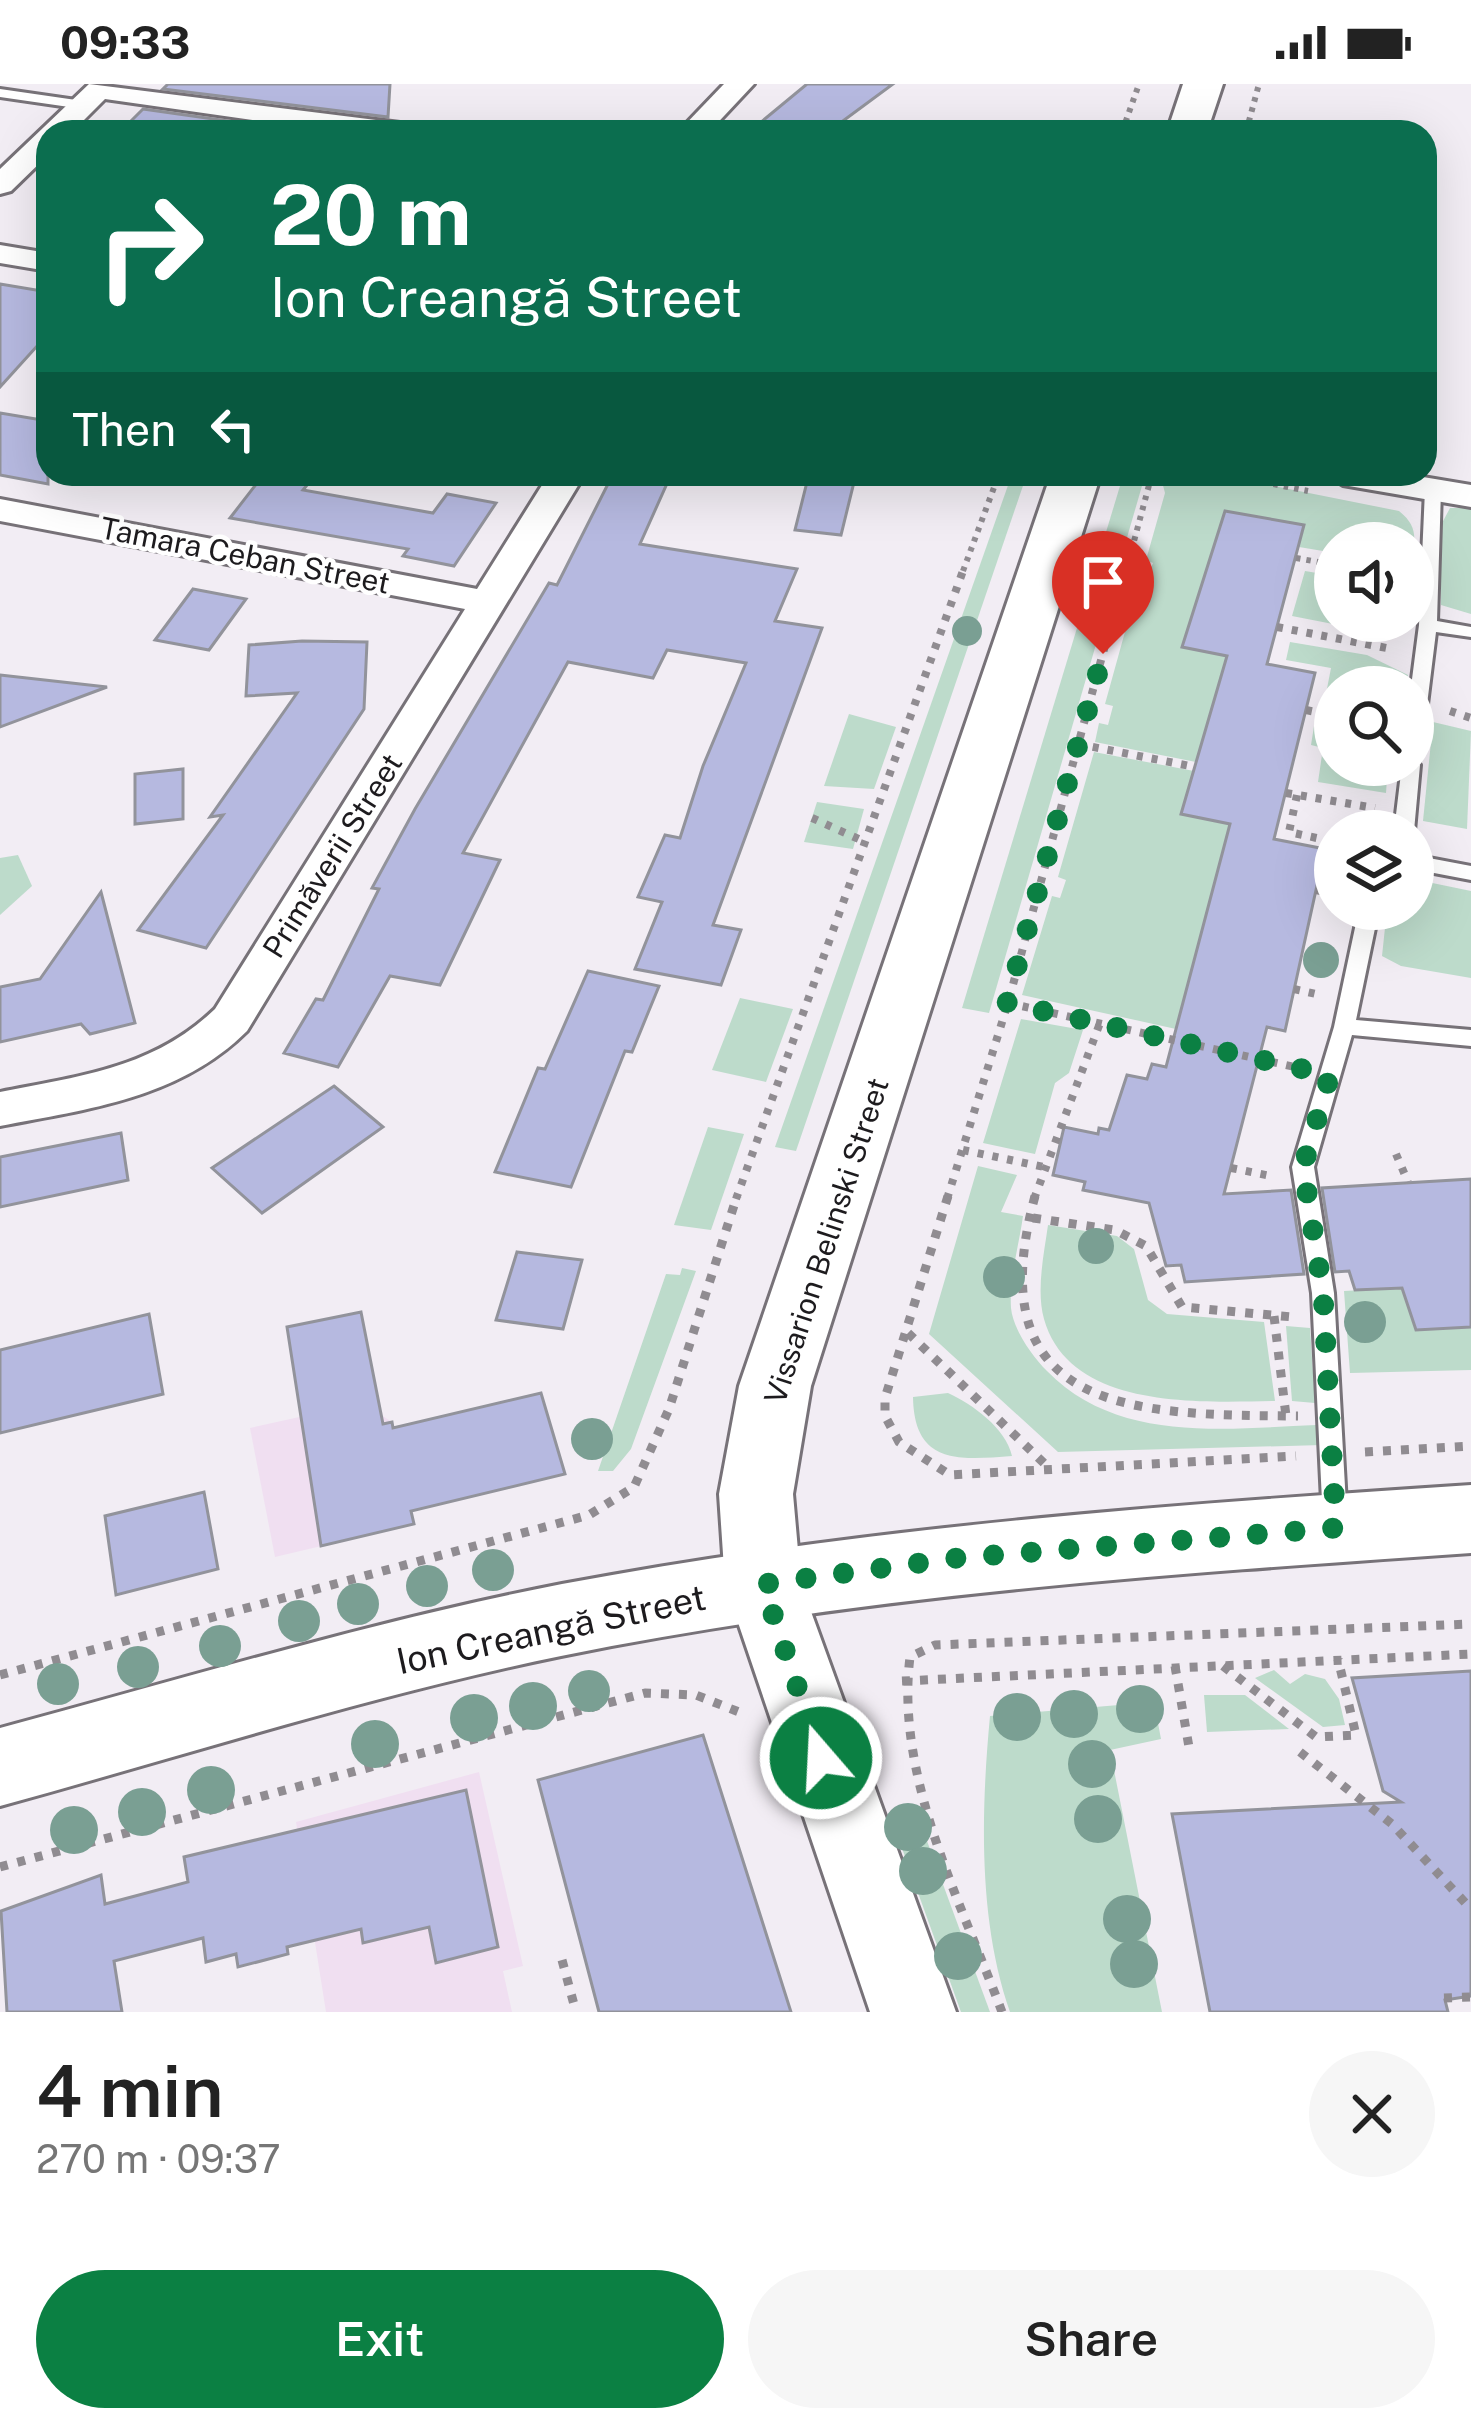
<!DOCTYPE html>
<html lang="en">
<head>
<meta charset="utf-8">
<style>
  :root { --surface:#fff; --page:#f6f6f6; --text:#222; --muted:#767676; --accent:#0b8043 }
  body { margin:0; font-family:"Public Sans",sans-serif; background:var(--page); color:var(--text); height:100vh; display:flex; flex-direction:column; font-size:45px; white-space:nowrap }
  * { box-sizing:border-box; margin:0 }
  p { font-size:39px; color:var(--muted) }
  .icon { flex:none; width:66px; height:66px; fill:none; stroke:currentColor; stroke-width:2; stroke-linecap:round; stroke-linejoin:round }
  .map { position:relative; height:1928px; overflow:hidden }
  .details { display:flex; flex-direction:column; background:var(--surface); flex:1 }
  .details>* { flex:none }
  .hud { position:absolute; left:36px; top:36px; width:1401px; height:366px; border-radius:36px; box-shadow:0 12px 48px #0002; background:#0b6e4f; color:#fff; overflow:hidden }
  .fabs { position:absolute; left:1314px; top:438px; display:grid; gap:24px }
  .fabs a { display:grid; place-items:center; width:120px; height:120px; border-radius:50%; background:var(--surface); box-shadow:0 12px 48px #0002; font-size:60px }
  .pin { position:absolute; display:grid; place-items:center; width:102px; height:102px; color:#fff; margin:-123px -51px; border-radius:50% 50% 50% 0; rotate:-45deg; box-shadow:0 0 12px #0007 }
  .pin .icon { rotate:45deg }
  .me { position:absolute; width:132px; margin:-66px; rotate:341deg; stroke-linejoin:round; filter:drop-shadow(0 0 9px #0008) }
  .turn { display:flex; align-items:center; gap:42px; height:252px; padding:0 36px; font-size:54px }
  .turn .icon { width:156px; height:156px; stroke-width:2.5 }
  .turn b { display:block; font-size:84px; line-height:102px }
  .then { display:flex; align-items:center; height:114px; padding:0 36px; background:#0003; gap:24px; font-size:45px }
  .round { display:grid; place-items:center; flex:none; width:126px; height:126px; border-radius:63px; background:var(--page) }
  .headline { display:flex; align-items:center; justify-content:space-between; height:204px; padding:0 36px }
  h1 { font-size:72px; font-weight:600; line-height:90px }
  .cta { display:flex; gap:24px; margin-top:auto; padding:24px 36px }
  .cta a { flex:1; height:138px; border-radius:72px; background:var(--accent); color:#fff; font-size:48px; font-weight:600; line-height:138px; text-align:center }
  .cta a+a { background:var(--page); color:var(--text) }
  .status { display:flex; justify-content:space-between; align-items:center; height:84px; padding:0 60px; background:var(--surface); direction:ltr }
  .status svg { height:33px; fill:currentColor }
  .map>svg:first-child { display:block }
  .commercial { fill:#f0dff1 }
  .green { fill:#bddbcb }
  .building { fill:#b6b9e0; stroke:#92939b; stroke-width:3 }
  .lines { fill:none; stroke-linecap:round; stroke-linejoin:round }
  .lane-casing { stroke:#777278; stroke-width:6 }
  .street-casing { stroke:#777278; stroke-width:6 }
  .secondary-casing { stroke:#777278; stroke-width:6 }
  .primary-casing { stroke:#777278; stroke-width:6 }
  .path-far2 { stroke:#908c91; stroke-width:6; stroke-dasharray:4.5 6; stroke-linecap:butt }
  .path-far1 { stroke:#908c91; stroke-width:8; stroke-dasharray:6 9; stroke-linecap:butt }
  .path { stroke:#908c91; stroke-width:9; stroke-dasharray:8 10; stroke-linecap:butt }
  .lane { fill:#fff; fill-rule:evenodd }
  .street { fill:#fff; fill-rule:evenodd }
  .secondary { fill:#fff; fill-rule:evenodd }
  .primary { fill:#fff; fill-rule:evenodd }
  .tree { fill:#7a9f93 }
  .route { stroke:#0b8043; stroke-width:21; stroke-dasharray:0 37.8 }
  .labels { text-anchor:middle; stroke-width:9; stroke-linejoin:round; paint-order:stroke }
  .street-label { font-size:30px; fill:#1d1b1e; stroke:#fff }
  .near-street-label { font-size:36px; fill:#1d1b1e; stroke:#fff }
</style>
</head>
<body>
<div class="status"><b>09:33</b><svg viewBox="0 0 49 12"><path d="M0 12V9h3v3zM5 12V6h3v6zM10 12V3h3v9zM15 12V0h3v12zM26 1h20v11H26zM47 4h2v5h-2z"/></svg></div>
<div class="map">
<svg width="1471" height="1928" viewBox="0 0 1471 1928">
  <rect width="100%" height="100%" fill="#f2edf4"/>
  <g class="commercial">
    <polygon points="363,1319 392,1338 414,1440 275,1473 250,1344"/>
    <polygon points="479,1688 523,1882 503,1887 512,1928 326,1928 296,1738"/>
  </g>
  <g class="green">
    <polygon points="1012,390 1027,390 796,1067 775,1063"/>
    <path d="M1160,390H1214L1399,427C1415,440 1416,450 1413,469V459H1335V469L1299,463L1304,441L1225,427L1182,563L1227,572L1196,678L1095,658L1099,639L1108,641L1113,622L1105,620L1141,490L1148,491L1153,479L1146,476L1165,409Z"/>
    <polygon points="1123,392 1144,395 989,929 962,924"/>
    <polygon points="1450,424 1471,424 1471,530 1441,521 1441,441"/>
    <polygon points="1305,487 1335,492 1335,537 1408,537 1408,547 1389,551 1292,532"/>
    <polygon points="1290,558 1367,571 1408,591 1405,603 1335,603 1335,617 1325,615 1331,584 1286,576"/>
    <polygon points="849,630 896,643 874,705 824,702"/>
    <polygon points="1433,638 1471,647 1467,745 1423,737"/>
    <polygon points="1314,642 1335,646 1335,681 1388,681 1386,709 1318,698 1323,664 1311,661"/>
    <polygon points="1094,668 1194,687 1182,730 1230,740 1176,945 1022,911 1052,812 1060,814 1066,796 1058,793"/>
    <polygon points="817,718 864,725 853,765 804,758"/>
    <polygon points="18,771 32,802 0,831 0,774"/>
    <polygon points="1413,795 1471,807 1471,894 1401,882 1382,872 1387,825 1413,825"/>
    <polygon points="740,914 793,925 766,998 712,986"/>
    <polygon points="1021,935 1083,946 1069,989 1055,999 1035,1070 983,1059"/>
    <polygon points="708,1043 744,1050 711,1146 674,1141"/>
    <path d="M978,1082L1017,1091L1001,1128L1023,1132C1019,1161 1009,1195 1011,1224C1013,1245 1032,1272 1047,1287C1117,1359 1223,1345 1316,1341L1322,1361L1058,1368L929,1250Z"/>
    <path d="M1048,1141L1117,1152L1134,1165L1148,1216L1167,1230L1264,1238L1275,1317C1203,1318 1070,1327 1044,1235C1036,1206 1044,1170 1048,1141Z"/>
    <polygon points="682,1184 696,1187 631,1365 613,1387 598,1387 666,1190 680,1191"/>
    <polygon points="1402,1204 1416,1246 1471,1243 1471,1286 1350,1289 1344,1207"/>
    <polygon points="1286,1242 1310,1244 1315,1319 1292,1317"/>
    <path d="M948,1309C972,1320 1006,1344 1012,1372C959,1376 914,1381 913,1313Z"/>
    <polygon points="1274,1586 1290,1600 1305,1590 1325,1595 1339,1615 1345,1641 1323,1643 1255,1594"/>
    <polygon points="1204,1611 1245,1611 1289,1645 1207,1648"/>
    <path d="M1154,1618L1161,1655L1110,1666L1162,1928H1010C978,1837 981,1728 990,1632Z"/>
    <polygon points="916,1727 990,1928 961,1928 890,1731"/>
  </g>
  <g class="building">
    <polygon points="168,0 390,0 388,33 163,5"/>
    <polygon points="807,0 893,0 828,48 749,48"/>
    <polygon points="143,25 306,48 120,48"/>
    <polygon points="0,200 48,208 48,250 0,303"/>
    <polygon points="0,329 48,337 48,400 0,391"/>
    <polygon points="264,390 316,390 303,406 433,429 447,410 496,419 454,482 403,472 408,465 230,434"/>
    <polygon points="613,390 669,395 640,460 797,485 775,537 822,544 713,841 741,846 721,901 635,885 662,818 638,813 665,751 680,754 703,682 746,579 667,566 653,594 568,578 463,769 500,776 440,901 390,892 338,983 284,969 316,915 323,916 379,805 372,804 415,725 549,499 557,501"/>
    <polygon points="809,390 856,390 841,451 795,446"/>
    <polygon points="1225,427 1304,441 1267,580 1315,589 1274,755 1325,765 1285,947 1267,943 1224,1110 1291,1106 1304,1190 1185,1198 1181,1181 1166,1182 1149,1119 1083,1106 1085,1098 1053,1091 1064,1043 1098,1050 1099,1044 1109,1046 1127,991 1147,995 1152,980 1166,983 1230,740 1181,730 1227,572 1182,563"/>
    <polygon points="193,505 246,515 209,566 155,556"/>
    <polygon points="302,557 367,558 364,625 206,864 138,846 223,731 210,733 297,609 246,612 249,561"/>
    <polygon points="0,591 107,603 0,643"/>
    <polygon points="183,685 183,735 135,740 135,690"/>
    <polygon points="101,808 135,939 90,950 81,940 0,958 0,903 40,895"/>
    <polygon points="588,887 659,902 632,968 625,967 571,1103 495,1088 538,984 545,985"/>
    <polygon points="334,1002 383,1043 262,1129 212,1084"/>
    <polygon points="121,1049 128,1096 0,1123 0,1073"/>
    <polygon points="1471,1095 1471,1243 1416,1246 1402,1204 1355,1206 1349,1187 1335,1188 1322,1104"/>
    <polygon points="517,1168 582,1176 563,1245 496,1236"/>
    <polygon points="361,1228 383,1340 392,1338 393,1344 541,1309 565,1390 411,1427 414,1440 321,1462 287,1243"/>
    <polygon points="149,1230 163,1310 0,1349 0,1266"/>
    <polygon points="204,1408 218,1485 116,1511 105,1432"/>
    <polygon points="1471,1587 1471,1912 1445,1916 1448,1928 1210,1928 1172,1730 1401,1718 1383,1707 1352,1594"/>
    <polygon points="703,1651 791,1928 599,1928 538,1696"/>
    <polygon points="466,1706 498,1863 436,1879 429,1843 363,1859 361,1845 287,1863 288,1870 238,1883 236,1870 206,1878 203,1854 114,1877 122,1928 7,1928 1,1827 101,1791 105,1820 188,1798 184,1773"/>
  </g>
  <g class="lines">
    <g class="lane-casing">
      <g id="lane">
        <polygon points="0,5 83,17 90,21 83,25 0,13"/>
        <polygon points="1433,401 1441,406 1437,537 1471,543 1471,553 1436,548 1422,661 1413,667 1411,603 1419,541 1425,406"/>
        <polygon points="1413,675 1420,681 1414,747 1394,747 1402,681 1413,681"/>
        <polygon points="1413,771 1471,782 1471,796 1413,785"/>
        <polygon points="1359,825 1379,825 1356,936 1471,946 1471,962 1352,951 1314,1083 1334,1209 1347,1438 1344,1446 1335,1449 1326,1446 1323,1438 1312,1209 1292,1083 1334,943"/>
      </g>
    </g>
    <g class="street-casing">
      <g id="street">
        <polygon points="89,0 400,39 415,48 338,48 105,15 72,48 48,48 48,71 11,107 0,110 0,85"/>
        <polygon points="724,0 754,0 709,48 678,48"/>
        <polygon points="0,161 48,169 48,187 0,179"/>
        <path d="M549,390H585L247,947C180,1014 89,1025 0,1042V1008C80,992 154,984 215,925L465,525L0,437V415L477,505Z"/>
        <polygon points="1325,390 1405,390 1471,401 1471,423 1343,401"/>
      </g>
    </g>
    <g class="secondary-casing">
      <g id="secondary">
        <polygon points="1183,0 1223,0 1207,48 1167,48"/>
        <polygon points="1051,390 1101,390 811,1302 793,1410 801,1500 956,1928 870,1928 725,1500 719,1410 739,1302"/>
      </g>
    </g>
    <g class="primary-casing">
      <path id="primary" d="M1471,1401V1469C1166,1490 861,1511 561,1572C371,1611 186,1671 0,1722V1644C187,1594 372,1537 562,1500C862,1443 1167,1421 1471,1401Z"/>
    </g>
    <g class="path-far2">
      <polyline points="1122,48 1139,0"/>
      <polyline points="1246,48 1259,0"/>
      <polyline points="1222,390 1308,407"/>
      <polyline points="1296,474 1335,481"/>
      <polyline points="963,487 999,390"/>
      <polyline points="1126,487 1152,390"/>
    </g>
    <g class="path-far1">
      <polyline points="1277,543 1392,565"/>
      <polyline points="1306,626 1335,632"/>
      <polyline points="1450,627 1471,634"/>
      <polyline points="1078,660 1195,683"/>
      <polyline points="1286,709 1375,724"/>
      <polyline points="1297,711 1289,748 1335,758"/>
      <polyline points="812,734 863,757"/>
      <polyline points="1316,806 1335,810"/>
      <polyline points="1294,905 1316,910"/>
      <polyline points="1008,919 1299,984"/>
      <polyline points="963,1066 1044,1083"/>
      <polyline points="1396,1070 1408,1098"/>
      <polyline points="1231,1084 1271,1092"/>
      <polyline points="736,1115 964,484"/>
      <polyline points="947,1115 1008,919 1126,484"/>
      <polyline points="1034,1115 1100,939"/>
    </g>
    <g class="path">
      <polyline points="948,1112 885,1314 885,1332 899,1358 950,1391 1296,1372"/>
      <path d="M1035,1112C976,1330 1135,1331 1298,1332"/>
      <polyline points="1033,1134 1115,1146 1146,1162 1182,1223 1293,1233"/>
      <polyline points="1274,1232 1286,1332"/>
      <polyline points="908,1249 1047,1382"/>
      <polyline points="1365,1368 1471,1362"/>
      <polyline points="1175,1582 1190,1669"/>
      <polyline points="1223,1582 1316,1653 1356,1651 1338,1575"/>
      <polyline points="0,1591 589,1431 634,1403 669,1325 737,1112"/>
      <polyline points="902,1597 1471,1570"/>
      <polyline points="1300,1668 1392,1740 1471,1825"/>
      <polyline points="0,1783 645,1609 696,1611 744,1630"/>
      <polyline points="562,1876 576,1928"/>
      <polyline points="1444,1914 1471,1913"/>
      <path d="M1002,1928C961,1818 895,1693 910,1573L935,1561L1471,1540"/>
    </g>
    <use href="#lane" class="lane"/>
    <use href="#street" class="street"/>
    <use href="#secondary" class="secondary"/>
    <use href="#primary" class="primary"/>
  </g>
  <g class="tree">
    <circle cx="967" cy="547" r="15"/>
    <circle cx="1321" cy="876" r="18"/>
    <circle cx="1096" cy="1162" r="18"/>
    <circle cx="1004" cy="1193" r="21"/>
    <circle cx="1365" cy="1238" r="21"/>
    <circle cx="592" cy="1355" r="21"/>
    <circle cx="493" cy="1486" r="21"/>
    <circle cx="427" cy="1502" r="21"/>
    <circle cx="358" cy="1520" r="21"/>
    <circle cx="299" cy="1537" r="21"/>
    <circle cx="220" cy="1562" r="21"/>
    <circle cx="138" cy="1583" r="21"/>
    <circle cx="58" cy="1600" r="21"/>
    <circle cx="589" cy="1607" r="21"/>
    <circle cx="533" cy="1622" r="24"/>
    <circle cx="1140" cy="1625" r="24"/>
    <circle cx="1074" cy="1630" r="24"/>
    <circle cx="1017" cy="1633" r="24"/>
    <circle cx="474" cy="1634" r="24"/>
    <circle cx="375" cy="1660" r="24"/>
    <circle cx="1092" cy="1680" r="24"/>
    <circle cx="211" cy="1706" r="24"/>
    <circle cx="142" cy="1728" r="24"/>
    <circle cx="1098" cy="1735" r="24"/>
    <circle cx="908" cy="1743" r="24"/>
    <circle cx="74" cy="1746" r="24"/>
    <circle cx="923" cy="1787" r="24"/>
    <circle cx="1127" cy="1835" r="24"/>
    <circle cx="958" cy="1872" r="24"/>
    <circle cx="1134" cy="1880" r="24"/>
  </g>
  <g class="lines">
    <polyline class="route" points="821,1674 763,1500 957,1474 1336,1444 1323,1209 1303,1083 1330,991 1007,919 1103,570"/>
  </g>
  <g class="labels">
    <g class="street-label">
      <text transform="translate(245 472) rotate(11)" y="10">Tamara Ceban Street</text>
      <text transform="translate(333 772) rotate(-58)" y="10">Primăverii Street</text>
      <text transform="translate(827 1157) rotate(-72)" y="10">Vissarion Belinski Street</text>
    </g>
    <g class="near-street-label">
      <text transform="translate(551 1545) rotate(-12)" y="13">Ion Creangă Street</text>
    </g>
  </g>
</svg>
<div class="fabs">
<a><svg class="icon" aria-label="sound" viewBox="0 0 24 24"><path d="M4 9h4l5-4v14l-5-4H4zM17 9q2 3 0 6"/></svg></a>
<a><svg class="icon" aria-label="search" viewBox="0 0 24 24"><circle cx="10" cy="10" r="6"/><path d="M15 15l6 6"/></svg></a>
<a><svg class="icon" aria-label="layers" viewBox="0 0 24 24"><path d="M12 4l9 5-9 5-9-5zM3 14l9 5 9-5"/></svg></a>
</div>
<div class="pin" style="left:1103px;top:570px;background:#d93025"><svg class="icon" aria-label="arrive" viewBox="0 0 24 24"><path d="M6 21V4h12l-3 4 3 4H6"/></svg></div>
<svg class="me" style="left:821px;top:1674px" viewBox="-20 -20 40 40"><circle r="17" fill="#0b8043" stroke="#fff" stroke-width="3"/><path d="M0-11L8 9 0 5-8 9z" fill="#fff"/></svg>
<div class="hud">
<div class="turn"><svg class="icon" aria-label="right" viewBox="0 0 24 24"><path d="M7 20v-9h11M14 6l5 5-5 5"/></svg><div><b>20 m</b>Ion Creangă Street</div></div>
<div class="then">Then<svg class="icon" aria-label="left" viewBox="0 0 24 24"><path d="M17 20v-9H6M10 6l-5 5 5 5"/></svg></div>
</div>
</div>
<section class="details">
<div class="headline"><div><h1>4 min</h1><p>270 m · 09:37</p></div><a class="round"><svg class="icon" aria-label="close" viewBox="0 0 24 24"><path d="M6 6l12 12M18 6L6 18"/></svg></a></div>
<div class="cta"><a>Exit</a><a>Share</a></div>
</section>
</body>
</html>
